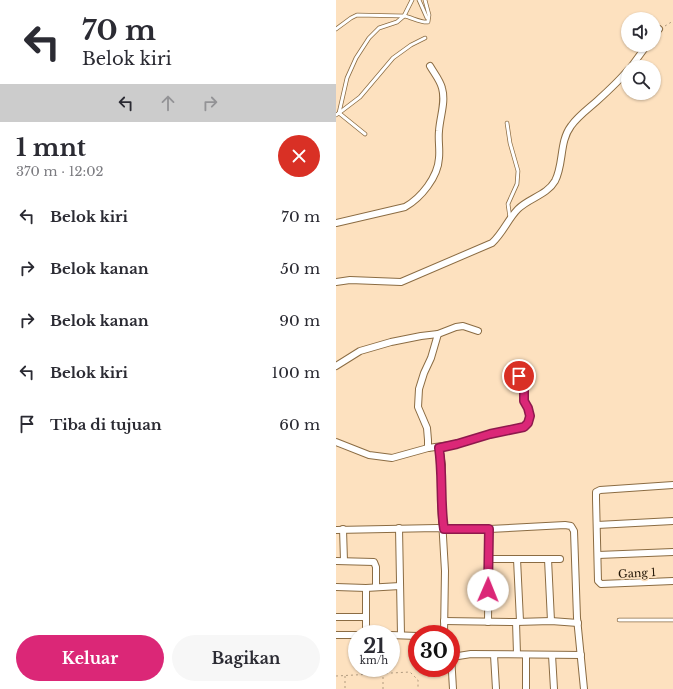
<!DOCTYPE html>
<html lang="id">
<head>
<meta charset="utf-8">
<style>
  :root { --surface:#fff; --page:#f7f7f7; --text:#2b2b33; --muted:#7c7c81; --accent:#db2777 }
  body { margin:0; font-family:"Libre Baskerville",serif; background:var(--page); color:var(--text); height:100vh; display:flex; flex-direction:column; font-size:15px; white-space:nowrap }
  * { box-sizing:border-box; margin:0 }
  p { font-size:13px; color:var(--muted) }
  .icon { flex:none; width:22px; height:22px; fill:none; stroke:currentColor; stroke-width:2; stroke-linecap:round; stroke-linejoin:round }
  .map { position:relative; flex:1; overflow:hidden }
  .drawer { display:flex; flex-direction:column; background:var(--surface); width:336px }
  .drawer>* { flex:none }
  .banner { background:#fff; color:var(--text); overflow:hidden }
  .tools { position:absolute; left:285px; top:12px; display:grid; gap:8px }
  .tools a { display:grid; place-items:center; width:40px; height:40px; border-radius:50%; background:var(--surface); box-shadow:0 1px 3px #0004; font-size:20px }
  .speed { position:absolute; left:12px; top:625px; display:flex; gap:8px; font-size:20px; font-weight:700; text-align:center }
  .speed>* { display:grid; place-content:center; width:52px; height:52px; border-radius:50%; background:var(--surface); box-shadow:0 1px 3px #0004; line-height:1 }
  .speed small { font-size:10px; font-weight:400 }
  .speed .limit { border:6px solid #d22; background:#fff; color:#111 }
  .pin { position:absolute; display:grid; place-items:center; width:34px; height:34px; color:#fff; margin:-17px; border:2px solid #fff; border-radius:50%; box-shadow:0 1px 4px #0007 }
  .me { position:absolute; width:44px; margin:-22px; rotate:1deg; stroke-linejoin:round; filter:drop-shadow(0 0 3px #0008) }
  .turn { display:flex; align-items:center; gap:14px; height:84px; padding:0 16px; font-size:18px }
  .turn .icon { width:52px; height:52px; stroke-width:2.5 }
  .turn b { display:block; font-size:28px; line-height:34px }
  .lanes { display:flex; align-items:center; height:38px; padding:0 16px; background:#0003; justify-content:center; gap:20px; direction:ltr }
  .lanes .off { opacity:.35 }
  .round { display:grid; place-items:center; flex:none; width:42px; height:42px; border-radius:21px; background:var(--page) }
  .overview { display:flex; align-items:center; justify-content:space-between; height:68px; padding:0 16px }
  h1 { font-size:24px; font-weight:700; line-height:30px }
  .cta { display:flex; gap:8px; margin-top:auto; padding:8px 16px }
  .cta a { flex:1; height:46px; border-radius:24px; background:var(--accent); color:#fff; font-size:16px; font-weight:700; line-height:46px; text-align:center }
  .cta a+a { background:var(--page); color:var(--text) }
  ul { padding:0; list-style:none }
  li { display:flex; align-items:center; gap:12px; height:52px; padding:0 16px }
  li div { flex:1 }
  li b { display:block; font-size:15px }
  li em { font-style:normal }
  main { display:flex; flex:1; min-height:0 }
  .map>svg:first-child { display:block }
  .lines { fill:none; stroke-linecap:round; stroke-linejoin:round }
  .lane-casing { stroke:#8b6c43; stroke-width:4.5 }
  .street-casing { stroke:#8b6c43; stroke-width:8 }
  .path { stroke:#b19b7f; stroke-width:1; stroke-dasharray:2 3; stroke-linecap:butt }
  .lane { stroke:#fff; stroke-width:3 }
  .street { stroke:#fff; stroke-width:6 }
  .route-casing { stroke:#8e194d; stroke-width:10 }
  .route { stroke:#db2777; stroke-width:7 }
  .labels { text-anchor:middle; stroke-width:3.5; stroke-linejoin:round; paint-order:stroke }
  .street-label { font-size:11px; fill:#201404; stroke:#fde1bf }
</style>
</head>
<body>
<main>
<section class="drawer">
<div class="banner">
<div class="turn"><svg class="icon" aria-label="left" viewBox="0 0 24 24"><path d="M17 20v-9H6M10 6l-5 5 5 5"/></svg><div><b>70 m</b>Belok kiri</div></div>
<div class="lanes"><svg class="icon" aria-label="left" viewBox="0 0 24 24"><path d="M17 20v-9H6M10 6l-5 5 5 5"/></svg><svg class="icon off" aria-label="ahead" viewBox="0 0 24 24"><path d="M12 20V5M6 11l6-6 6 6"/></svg><svg class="icon off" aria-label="right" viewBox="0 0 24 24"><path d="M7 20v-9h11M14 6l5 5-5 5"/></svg></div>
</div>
<div class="overview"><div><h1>1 mnt</h1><p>370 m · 12:02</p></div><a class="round" style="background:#d93025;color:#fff"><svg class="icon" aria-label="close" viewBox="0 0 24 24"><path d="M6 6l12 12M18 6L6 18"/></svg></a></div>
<ul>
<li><svg class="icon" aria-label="left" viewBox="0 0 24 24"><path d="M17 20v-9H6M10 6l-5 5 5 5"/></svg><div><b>Belok kiri</b></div><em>70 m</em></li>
<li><svg class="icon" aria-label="right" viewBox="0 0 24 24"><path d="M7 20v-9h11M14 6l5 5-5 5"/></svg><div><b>Belok kanan</b></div><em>50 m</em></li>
<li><svg class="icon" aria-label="right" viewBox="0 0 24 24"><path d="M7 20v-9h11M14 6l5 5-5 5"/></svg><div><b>Belok kanan</b></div><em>90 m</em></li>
<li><svg class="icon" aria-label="left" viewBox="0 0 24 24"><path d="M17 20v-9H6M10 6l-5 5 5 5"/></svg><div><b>Belok kiri</b></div><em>100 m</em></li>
<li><svg class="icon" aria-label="arrive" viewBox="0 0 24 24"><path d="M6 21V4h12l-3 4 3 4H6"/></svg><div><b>Tiba di tujuan</b></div><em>60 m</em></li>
</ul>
<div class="cta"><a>Keluar</a><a>Bagikan</a></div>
</section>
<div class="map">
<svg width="337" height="689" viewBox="0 0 337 689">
  <rect width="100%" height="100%" fill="#fde1bf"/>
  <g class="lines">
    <g class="lane-casing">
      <g id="lane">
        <polyline points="83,0 91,18"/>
        <path d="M0,29L15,18L21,15L68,16C75,17 85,23 92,22L93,15L89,0"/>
        <polyline points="3,113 11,78 20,58 33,38 43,28 61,22 68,16 76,0"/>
        <polyline points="3,113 24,97 57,58 75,45 89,38"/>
        <polyline points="0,115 3,113 29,134"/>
        <polyline points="171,123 174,143 182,171 181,184 172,204 174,218"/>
        <polyline points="283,620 337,620"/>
      </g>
    </g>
    <g class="street-casing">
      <g id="street">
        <polyline points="318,35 323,29"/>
        <polyline points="295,67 311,45"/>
        <path d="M0,223L69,207C85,198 102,177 103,158C104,149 102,140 103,131C104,116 110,102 106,88C104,80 98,73 94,66"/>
        <path d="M0,282L14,280L65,282L156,243C167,233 172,219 182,209C193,198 211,195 219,181C228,164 223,142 235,126C242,116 252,109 261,101C272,91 283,81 292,70"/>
        <polyline points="0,366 24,351 55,342 85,336 102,334 120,327 127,326 142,331"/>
        <polyline points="0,442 33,455 56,458 92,448 121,444 154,434 188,427 192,423 194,416 192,408 188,401 188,387 183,376"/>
        <polyline points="92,448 92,440 91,428 82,407 83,389 88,373 95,358 102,334"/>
        <polyline points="103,448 106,465 105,502 109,571 108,634"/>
        <polyline points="337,485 264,490 260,492 260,499 262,581 265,584 337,581"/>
        <polyline points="261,525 337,521"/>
        <polyline points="63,528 65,635"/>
        <polyline points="7,529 8,561"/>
        <polyline points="0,530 101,528 108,529 153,529 229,525 235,526 238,531 241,618 248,689"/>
        <polyline points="262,555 337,552"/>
        <polyline points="153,559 224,559"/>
        <polyline points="181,559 184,621"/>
        <polyline points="212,559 215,621"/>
        <polyline points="0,561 38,562 40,567 40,587"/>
        <polyline points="0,587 30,588 64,586"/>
        <polyline points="30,588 30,634"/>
        <polyline points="0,617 30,617"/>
        <polyline points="108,621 180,622 215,621 242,623"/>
        <polyline points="152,622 153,529"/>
        <polyline points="180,622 181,654"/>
        <polyline points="0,635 21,635"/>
        <polyline points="55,635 81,636"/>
        <polyline points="115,655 117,689"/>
        <polyline points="158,655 160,689"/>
        <polyline points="190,655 190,689"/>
        <polyline points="216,655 218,689"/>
        <polyline points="116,657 135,654 245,655"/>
      </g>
    </g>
    <g class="path">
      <polyline points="329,26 337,21"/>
      <polyline points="0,676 74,672 82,680 82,689"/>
      <polyline points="9,676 9,689"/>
      <polyline points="47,689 47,675"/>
    </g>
    <use href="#lane" class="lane"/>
    <use href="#street" class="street"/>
  </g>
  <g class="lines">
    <g class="route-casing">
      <path id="route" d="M152,590L153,529H108C104,502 107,475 103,448L121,444L154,434L188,427L192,423L194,416L192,408L188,401V387L183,376"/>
    </g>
    <use href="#route" class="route"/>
  </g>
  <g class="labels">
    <g class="street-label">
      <text transform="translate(301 573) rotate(-3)" y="4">Gang 1</text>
    </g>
  </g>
</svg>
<div class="tools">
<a><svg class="icon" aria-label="sound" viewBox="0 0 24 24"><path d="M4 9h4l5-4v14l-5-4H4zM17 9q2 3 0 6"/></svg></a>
<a><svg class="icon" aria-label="search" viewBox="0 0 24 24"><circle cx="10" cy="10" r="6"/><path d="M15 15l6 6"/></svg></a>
</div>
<div class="speed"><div>21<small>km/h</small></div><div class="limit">30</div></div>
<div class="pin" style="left:183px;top:376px;background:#d93025"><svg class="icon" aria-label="arrive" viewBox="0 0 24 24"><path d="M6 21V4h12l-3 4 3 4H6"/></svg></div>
<svg class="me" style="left:152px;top:590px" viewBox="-20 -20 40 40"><circle r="19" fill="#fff"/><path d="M0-13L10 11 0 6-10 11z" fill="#db2777"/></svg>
</div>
</main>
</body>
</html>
